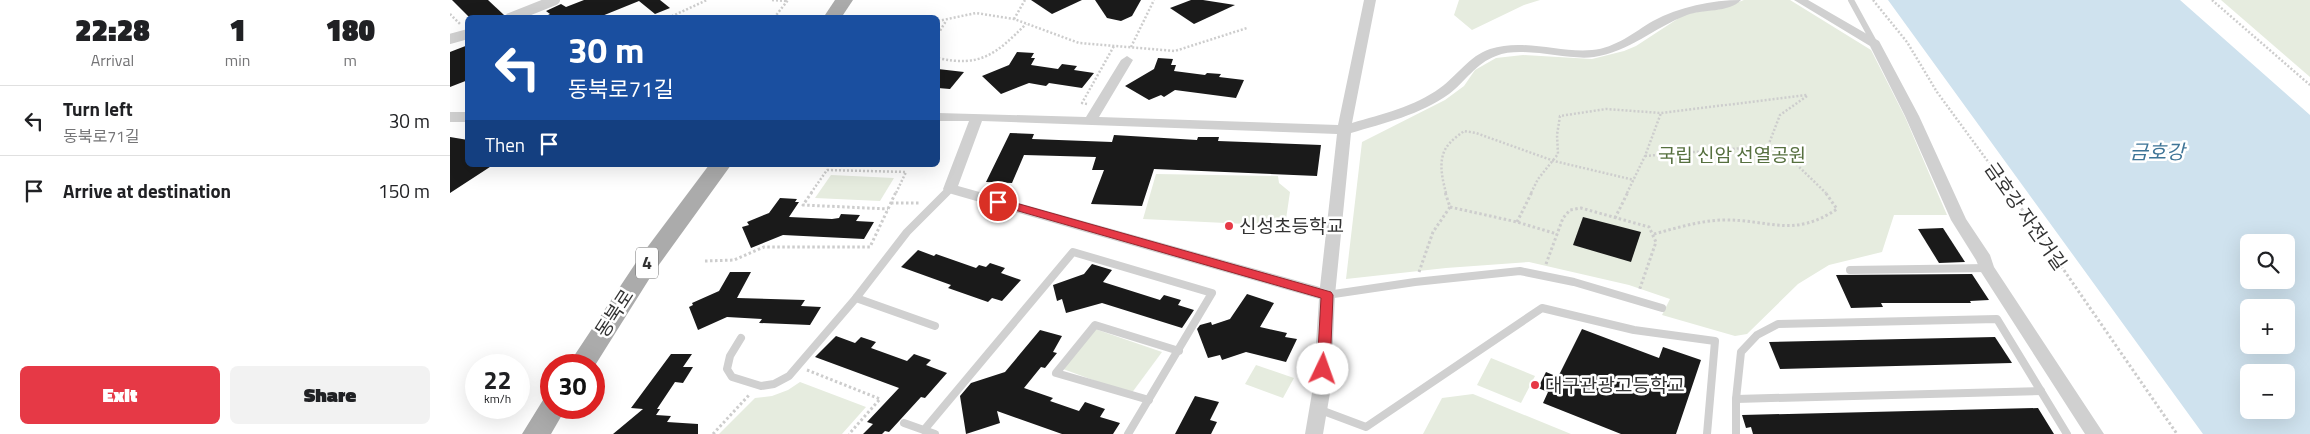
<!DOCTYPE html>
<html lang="en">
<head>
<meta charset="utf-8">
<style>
  :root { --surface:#fff; --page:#f2f2f2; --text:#202124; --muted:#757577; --line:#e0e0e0; --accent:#e63946 }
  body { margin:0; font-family:"Titillium Web","Noto Sans KR",sans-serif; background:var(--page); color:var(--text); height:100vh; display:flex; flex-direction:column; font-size:19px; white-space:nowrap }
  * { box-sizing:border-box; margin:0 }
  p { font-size:16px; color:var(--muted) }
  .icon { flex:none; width:28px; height:28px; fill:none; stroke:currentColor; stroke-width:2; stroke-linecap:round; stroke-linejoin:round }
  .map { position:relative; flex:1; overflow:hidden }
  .drawer { display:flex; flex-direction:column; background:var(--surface); width:450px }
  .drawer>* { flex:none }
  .top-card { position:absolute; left:15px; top:15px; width:475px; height:152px; border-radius:8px; box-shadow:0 5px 20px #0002; background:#1a4fa0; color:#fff; overflow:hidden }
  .buttons { position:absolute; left:1790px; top:234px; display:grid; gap:10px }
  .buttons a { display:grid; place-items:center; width:55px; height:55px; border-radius:8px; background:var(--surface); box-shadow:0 5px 20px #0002; font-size:25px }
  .speed { position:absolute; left:15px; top:354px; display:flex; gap:10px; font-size:25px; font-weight:700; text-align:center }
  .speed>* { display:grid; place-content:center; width:65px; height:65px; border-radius:50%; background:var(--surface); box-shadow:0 5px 20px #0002; line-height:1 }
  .speed small { font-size:12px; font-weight:400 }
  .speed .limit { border:8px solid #d22; background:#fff; color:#111 }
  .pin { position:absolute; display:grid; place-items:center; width:42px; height:42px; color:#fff; margin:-21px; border:2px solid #fff; border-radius:50%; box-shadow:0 1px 5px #0007 }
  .me { position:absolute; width:55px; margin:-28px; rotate:3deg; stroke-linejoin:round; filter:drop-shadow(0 0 4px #0008) }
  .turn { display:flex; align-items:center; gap:18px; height:105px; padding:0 20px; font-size:22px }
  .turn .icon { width:65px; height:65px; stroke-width:2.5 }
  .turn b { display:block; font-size:35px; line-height:42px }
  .then { display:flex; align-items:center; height:48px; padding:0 20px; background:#0003; gap:10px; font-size:19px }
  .eta { display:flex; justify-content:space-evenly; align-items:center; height:85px; text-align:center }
  .eta b { font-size:30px; font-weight:800; line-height:35px }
  .cta { display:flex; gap:10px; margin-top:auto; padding:10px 20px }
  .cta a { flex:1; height:58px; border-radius:8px; background:var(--accent); color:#fff; font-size:20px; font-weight:800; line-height:58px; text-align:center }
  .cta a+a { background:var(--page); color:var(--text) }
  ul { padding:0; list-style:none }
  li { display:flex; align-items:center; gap:15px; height:70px; padding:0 20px; border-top:1px solid var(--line) }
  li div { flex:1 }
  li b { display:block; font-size:19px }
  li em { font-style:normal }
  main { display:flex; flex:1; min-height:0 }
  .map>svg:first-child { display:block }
  .green { fill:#e6ecdf }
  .water { fill:#cfe2ee; fill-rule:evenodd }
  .building { fill:#1a1a1a }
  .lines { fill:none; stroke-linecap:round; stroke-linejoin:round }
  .path-far1 { stroke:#cdcdcd; stroke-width:2.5; stroke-dasharray:2 2; stroke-linecap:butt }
  .path { stroke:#cdcdcd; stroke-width:3; stroke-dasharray:2.5 2.5; stroke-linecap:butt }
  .service-far1 { stroke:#d0d0d0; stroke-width:6 }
  .service { stroke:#d0d0d0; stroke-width:8 }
  .pedestrian { stroke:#d0d0d0; stroke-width:10 }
  .minor { fill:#d0d0d0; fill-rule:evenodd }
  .tertiary { fill:#d0d0d0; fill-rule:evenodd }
  .primary { fill:#ababab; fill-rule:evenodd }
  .route { fill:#e63946; stroke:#96252e }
  .poi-dot { fill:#e63946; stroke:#fff; stroke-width:2 }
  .labels { text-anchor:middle; stroke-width:5; stroke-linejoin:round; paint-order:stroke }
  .shield { fill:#fff; stroke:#707070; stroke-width:1 }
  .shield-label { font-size:18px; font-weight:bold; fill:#333 }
  .park-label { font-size:19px; fill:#56703f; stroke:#fff }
  .street-label { font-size:19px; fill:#333; stroke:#fff }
  .poi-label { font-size:19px; fill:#333; stroke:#fff; text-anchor:start }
  .water-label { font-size:20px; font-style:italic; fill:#3f7597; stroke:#fff }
</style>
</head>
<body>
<main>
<section class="drawer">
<div class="eta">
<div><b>22:28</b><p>Arrival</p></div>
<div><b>1</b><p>min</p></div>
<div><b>180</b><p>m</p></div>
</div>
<ul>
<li><svg class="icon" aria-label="left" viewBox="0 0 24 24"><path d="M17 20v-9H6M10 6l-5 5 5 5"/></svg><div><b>Turn left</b><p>동북로71길</p></div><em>30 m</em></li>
<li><svg class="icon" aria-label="arrive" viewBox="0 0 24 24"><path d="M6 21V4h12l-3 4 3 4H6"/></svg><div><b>Arrive at destination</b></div><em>150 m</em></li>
</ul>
<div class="cta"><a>Exit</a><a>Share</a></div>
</section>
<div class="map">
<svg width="1860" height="434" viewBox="0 0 1860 434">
  <rect width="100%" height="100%" fill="#fff"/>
  <g class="green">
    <polygon points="1009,0 1090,0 1074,5 1022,30 1004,15"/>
    <polygon points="1294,0 1340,0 1421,50 1455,117 1497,215 1444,215 1432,252 1379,265 1348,284 1297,334 1285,336 1212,315 1220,299 1179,285 1079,262 996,268 896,279 912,142 995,100 1014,86 1025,70 1046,58 1073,55 1142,59 1174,51 1186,46 1235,14 1272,8"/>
    <polygon points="1772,0 1860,0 1860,77 1771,0"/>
    <polygon points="706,174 828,176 829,183 840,192 835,226 693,219"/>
    <polygon points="381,175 444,178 430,201 365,198"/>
    <polygon points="645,329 712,352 681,394 613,369"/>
    <polygon points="1041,358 1085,376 1071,403 1027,385"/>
    <polygon points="806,365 844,378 833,398 795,384"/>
    <polygon points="350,382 416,407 392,434 269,434 305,398 322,396 338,390"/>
    <polygon points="1023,394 1121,434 973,434 992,398"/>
  </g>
  <path class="water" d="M1438,0H1730L1860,115V434H1753ZM1799,242H1836V280H1799ZM1799,308H1836V345H1799ZM1799,372H1836V410H1799Z"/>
  <g class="building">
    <polygon points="2,0 38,0 54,15 53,18 20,18"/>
    <polygon points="134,0 210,0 220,8 205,14 189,1 147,18 92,18 100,14 96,11 111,4 116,7"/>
    <polygon points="581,0 632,0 602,14"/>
    <polygon points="645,0 691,0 682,16 671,21 657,18"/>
    <polygon points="741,0 753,0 785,5 744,24 720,8"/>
    <polygon points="18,45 18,80 0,87 0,52"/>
    <polygon points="567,52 584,53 581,58 585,58 581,65 608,69 612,64 627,66 624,70 644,73 632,88 599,83 596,86 579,83 551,94 532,76 559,65"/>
    <polygon points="708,58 723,59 721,65 726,65 724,71 755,75 757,73 771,74 769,77 794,80 786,98 725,90 714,97 711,95 699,100 675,86 704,69"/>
    <polygon points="488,69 514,72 500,89 488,88"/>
    <polygon points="560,133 584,134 582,139 662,142 664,135 747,140 748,137 769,137 768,141 871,145 867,176 704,169 692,206 641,204 654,170 642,170 646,157 574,155 562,183 536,182"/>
    <polygon points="0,137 18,140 18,165 43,165 0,193"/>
    <polygon points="330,198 347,199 345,202 349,202 339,217 382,219 389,218 391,214 410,215 406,221 424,222 414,239 333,235 301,248 292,227 299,225 297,222 319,213"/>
    <polygon points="1133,217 1191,232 1181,262 1123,245"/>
    <polygon points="1493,228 1515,262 1489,263 1468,229"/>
    <polygon points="468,250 484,256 486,254 526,268 529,265 536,267 540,263 555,268 551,273 571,280 552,301 542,298 538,302 498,288 501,285 451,267"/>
    <polygon points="642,264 662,270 653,282 710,300 714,295 731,300 728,305 744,310 732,328 652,303 616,313 612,299 607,301 603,285 634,274"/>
    <polygon points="280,272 301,272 287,298 355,300 351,306 371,307 360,325 309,323 312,319 277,317 248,330 239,307 243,305 242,303 269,291"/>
    <polygon points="1522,274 1539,300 1520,301 1521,303 1431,303 1433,307 1401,308 1386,275"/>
    <polygon points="797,294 824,303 810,327 837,333 835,337 847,339 836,362 796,352 772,360 770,355 758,358 747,329 750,325 761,322 762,325 780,319"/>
    <polygon points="1132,329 1209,358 1213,347 1251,360 1226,434 1171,434 1093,403 1098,392 1088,388 1096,372 1108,377"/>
    <polygon points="590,330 612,336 603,352 607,353 595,368 591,367 574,388 603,398 600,401 629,411 635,402 655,409 650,417 670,423 663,434 612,434 547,411 550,423 516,434 510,396 521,383 555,372"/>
    <polygon points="386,336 405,343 411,337 426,342 421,348 457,361 464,354 481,360 476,365 497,373 475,398 471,397 439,432 435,431 432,434 413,434 423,424 417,422 449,388 365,357"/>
    <polygon points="1545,337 1562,363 1330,369 1319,342"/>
    <polygon points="221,354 242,354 233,367 243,367 233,383 225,382 207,409 210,409 206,415 221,416 217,422 248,424 248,434 163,434 193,409 181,408"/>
    <polygon points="745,396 769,402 760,420 767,422 761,434 725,434"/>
    <polygon points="1588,408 1604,434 1303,434 1301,427 1296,428 1292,415"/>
  </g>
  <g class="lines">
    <g class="path-far1">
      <polyline points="322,0 336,1"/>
      <polyline points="1423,0 1457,42 1487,92 1561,193"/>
      <polyline points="1762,0 1860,85"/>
      <polyline points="0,14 10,24"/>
      <polyline points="218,18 257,0"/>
      <polyline points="324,18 338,0"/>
      <polyline points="564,19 575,0"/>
      <polyline points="488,21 526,13 564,19 629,43 725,51 797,28"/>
      <polyline points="488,34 496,21"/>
      <polyline points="681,47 704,0"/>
      <path d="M488,58C531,68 547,53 576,24"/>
      <polyline points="1357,96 1330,115 1318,146 1346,164 1376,193"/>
      <polyline points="637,104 632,103 664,46"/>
      <polyline points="1195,156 1318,146"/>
      <polyline points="361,193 377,170 456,172 446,193"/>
      <path d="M996,193C992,178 987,157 999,144C1003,139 1009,135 1014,131L1026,133L1104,161L1184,180"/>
      <polyline points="1081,193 1088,179 1108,154 1107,135 1110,116 1156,109 1211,113 1357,95"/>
      <polyline points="1177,193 1195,156 1211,113"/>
    </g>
    <g class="path">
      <polyline points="362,192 353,205 438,209"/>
      <polyline points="1560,192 1727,434"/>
      <polyline points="441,203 470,203"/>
      <polyline points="1000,207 1067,222 1107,234"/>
      <polyline points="1165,218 1178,192"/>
      <polyline points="1067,222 1082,192"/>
      <path d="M1204,234C1226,228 1249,221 1272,220C1320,219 1342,239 1387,209L1375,192"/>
      <polyline points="255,261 284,260 314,247 420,247 446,192"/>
      <polyline points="1096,264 1113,218 1120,210 1131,208 1199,227 1206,242 1189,291"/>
      <polyline points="969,272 983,232 1000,207 995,192"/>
      <polyline points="357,370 430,399 399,434"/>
      <polyline points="263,434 300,394"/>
    </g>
    <g class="service-far1">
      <polyline points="1401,0 1425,44"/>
      <polyline points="496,193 500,189"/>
    </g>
    <g class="service">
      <polyline points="1400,270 1537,268"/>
      <polyline points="877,295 965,282 1070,271 1124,282 1212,308"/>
      <polyline points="406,298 485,326"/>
      <polyline points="291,338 280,356 277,369 282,377 311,386 324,384 339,376 406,298 457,232 497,192"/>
      <polyline points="1286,399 1591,391"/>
      <polyline points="699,400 606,373 645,325 729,351"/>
      <polyline points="868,409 916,427 1092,308 1184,330 1265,341 1257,434"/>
      <polyline points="454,423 485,434"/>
      <polyline points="474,430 623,252 762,293 678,434"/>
      <polyline points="1286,434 1286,399 1291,352 1307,335 1328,324 1547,319 1617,434"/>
    </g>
    <g class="pedestrian">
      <polyline points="60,18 105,0"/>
      <polyline points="0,39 18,34"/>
    </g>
    <g class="minor">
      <path d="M914,0H926L902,123C932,114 964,107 990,88C1007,76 1019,56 1040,49C1073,38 1109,53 1142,50C1166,48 1184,32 1203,21C1229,7 1262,0 1291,0C1279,13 1252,9 1237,15C1205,27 1179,52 1144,57C1117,61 1073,45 1046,56C1026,63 1015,82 999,94C970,115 934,123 901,133L885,295L881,387L873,434H855L863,387L869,299L495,192L493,189L519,121H488V113L636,117L671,60L677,56L683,60L649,117L888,125ZM532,121L887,134L870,287L508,186Z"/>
      <polygon points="1344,0 1358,0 1429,41 1469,116 1516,219 1540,255 1544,267 1654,434 1635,434 1531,272 1526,260 1501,220 1455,116 1420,46"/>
    </g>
    <rect class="tertiary" x="0" y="112" width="18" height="10"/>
    <g class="primary">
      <polygon points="385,0 403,0 391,18 373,18"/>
      <polygon points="259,165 281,165 203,273 144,367 144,365 118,365 187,261"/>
      <polygon points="101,397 101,408 116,408 101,434 72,434 93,400"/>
    </g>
  </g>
  <polygon class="route" points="548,198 881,292 883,295 880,369 878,373 869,373 867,369 871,298 544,204 542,202"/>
  <g class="poi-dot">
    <circle cx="779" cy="226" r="5"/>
    <circle cx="1085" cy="385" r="5"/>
  </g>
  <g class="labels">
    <rect class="shield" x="186" y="247.5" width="22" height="31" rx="4"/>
    <g class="shield-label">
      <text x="197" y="269">4</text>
    </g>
    <g class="park-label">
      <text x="1282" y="162">국립 신암 선열공원</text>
    </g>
    <g class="street-label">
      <text transform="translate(1576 216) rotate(55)" y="7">금호강 자전거길</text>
      <text transform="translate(164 313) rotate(-57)" y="7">동북로</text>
    </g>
    <g class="poi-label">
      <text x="789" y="233">신성초등학교</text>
      <text x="1095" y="392">대구관광고등학교</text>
    </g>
    <g class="water-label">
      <text x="1707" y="159">금호강</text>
    </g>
  </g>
</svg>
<div class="buttons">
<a><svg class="icon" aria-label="search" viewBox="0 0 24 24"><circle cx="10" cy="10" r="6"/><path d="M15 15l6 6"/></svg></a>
<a>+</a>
<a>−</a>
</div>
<div class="speed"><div>22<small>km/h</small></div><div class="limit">30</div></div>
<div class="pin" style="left:548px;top:202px;background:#d93025"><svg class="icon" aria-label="arrive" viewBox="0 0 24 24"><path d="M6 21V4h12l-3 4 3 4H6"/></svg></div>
<svg class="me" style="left:873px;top:369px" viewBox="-20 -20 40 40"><circle r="19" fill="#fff"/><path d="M0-13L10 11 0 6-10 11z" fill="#e63946"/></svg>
<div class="top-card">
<div class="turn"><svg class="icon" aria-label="left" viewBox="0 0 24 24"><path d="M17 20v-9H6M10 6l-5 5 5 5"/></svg><div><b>30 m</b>동북로71길</div></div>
<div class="then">Then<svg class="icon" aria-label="arrive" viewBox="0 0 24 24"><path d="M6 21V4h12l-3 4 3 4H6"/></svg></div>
</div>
</div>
</main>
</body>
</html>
